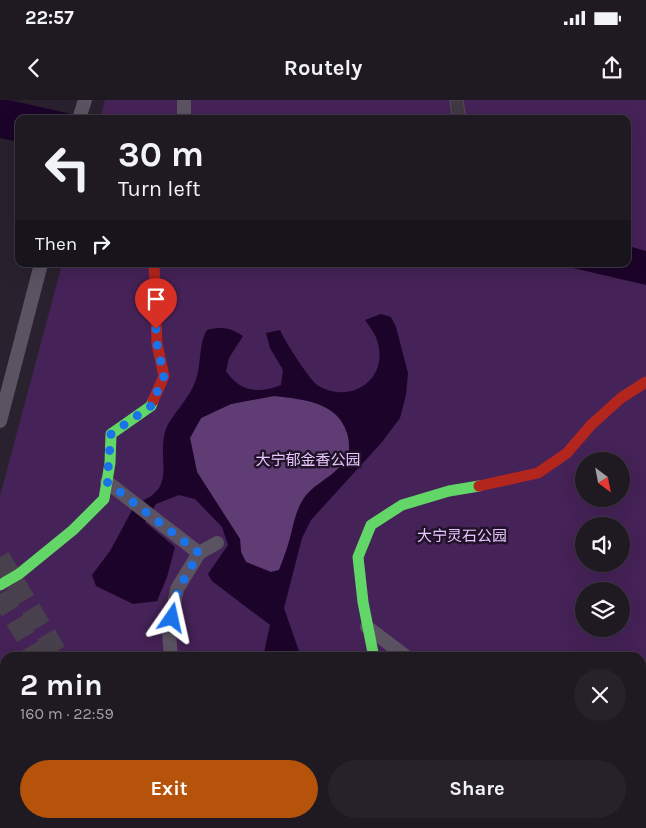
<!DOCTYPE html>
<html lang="en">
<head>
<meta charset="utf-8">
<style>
  :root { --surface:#1f1922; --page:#27222a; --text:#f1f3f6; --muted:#a1a0a5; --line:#3c3840; --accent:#b45309 }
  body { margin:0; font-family:Karla,"Noto Sans SC",sans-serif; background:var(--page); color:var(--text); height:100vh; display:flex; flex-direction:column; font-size:19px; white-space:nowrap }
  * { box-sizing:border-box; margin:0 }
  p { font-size:16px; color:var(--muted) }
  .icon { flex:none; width:28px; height:28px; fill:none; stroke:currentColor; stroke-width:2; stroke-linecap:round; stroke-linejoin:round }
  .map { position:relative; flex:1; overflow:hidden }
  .sheet { position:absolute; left:0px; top:552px; width:646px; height:176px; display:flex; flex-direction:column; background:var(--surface); border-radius:15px 15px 0 0; box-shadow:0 5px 20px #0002,0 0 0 1px var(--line) }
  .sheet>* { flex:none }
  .guide { position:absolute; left:15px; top:15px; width:616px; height:152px; border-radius:10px; box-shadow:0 5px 20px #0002,0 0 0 1px var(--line); background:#1f1922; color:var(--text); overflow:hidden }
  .needle { width:32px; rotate:148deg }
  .tools { position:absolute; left:575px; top:352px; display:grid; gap:10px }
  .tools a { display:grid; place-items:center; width:55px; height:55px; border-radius:50%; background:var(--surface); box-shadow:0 5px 20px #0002,0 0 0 1px var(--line); font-size:25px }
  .pin { position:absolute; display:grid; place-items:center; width:42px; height:42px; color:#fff; margin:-51px -21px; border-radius:50% 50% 50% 0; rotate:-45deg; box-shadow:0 0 5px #0007 }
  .pin .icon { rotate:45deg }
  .me { position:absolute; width:55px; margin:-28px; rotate:11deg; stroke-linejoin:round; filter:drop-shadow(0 0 4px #0008) }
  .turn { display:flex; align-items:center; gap:18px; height:105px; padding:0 20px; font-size:22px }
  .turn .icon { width:65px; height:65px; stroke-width:2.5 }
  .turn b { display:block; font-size:35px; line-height:42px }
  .then { display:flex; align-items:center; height:48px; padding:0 20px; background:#0003; gap:10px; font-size:19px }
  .round { display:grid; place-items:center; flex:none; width:52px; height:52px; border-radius:26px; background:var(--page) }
  .overview { display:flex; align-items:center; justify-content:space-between; height:85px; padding:0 20px }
  h1 { font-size:30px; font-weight:700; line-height:38px }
  .button { display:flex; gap:10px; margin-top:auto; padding:10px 20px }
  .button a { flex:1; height:58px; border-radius:30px; background:var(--accent); color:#fff; font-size:20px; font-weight:700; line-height:58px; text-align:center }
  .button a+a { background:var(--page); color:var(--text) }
  .status { display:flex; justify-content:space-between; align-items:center; height:35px; padding:0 25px; background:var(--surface); direction:ltr }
  .status svg { height:14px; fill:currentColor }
  header { display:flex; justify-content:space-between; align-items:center; height:65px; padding:0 20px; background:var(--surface); font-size:22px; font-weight:700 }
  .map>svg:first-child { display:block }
  .green { fill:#452257; fill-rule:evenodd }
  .forest { fill:#603c75 }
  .water { fill:#1c0329; fill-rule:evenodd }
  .building { fill:#403943; stroke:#554e59 }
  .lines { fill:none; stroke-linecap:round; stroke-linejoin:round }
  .secondary-tunnel { stroke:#48404c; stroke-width:20; stroke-dasharray:20 10; stroke-linecap:butt }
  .street { stroke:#5c5362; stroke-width:14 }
  .fast { stroke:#63d668; stroke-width:11 }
  .jam { stroke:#b3261e; stroke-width:11 }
  .route { stroke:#1a73e8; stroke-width:9; stroke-dasharray:0 16.2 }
  .labels { text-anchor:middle; stroke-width:5; stroke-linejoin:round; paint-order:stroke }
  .park-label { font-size:15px; fill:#e8c6fe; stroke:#201228 }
</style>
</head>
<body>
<div class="status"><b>22:57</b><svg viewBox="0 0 49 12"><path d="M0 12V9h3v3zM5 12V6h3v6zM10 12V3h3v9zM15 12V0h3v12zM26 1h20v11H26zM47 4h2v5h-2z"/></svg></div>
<header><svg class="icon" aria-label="back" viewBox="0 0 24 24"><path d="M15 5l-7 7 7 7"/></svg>Routely<svg class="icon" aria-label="share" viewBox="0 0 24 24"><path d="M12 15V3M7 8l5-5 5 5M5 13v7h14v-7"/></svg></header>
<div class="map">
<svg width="646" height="728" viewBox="0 0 646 728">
  <rect width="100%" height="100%" fill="#29212d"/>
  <path class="green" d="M105,0H646V728H0V396L62,164H628V19H100ZM584,361H621V399H584ZM584,426H621V464H584ZM584,491H621V529H584ZM5,558H641V724H5Z"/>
  <path class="forest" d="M274,296C302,299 338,302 347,333C350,339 350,349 348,355C339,375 315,382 304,398C297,409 295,418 292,430C289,444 284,457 279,470L271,472L246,462L241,452L240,439L197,372L190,338L201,318L231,304Z"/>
  <g class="water">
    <polygon points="0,0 9,0 94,19 19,19 19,42 0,38"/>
    <polygon points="628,146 646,151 646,185 556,164 628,164"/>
    <path d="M381,214L391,217L396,227L408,273L406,295L400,318L382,342L311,420L302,438L284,508L301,557H263L270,525L212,481L208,474L228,445L222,427L195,399L179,395L156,404L145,422L175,447L167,477L157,501L133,504L96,486L92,475L110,451L136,403C178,390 157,362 165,332C169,317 189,300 195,282C202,265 198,245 207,230C222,226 230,228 243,236L229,258L226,271C240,292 258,294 281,285L283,270L270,248L266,233L280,230C284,240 309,279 317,285C351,306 390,279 377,240C375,233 369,226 365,220ZM274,296C302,299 338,302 347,333C349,339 350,349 348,355C339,375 315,382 304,398C297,409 295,418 292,430C289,444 284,457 279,470L271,472L246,462L241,452L240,439L197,372L190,338L201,318L231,304Z"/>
    <polygon points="0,610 5,613 5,724 19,724 15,728 0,728"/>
    <polygon points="209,724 473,724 477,728 206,728"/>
  </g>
  <polygon class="building" points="450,0 463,0 466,19 452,19"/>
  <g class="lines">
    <g class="secondary-tunnel">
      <polyline points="0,457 60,558"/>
      <polyline points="0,494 38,558"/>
      <polyline points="136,724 138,728"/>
      <polyline points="158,724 161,728"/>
    </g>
    <g class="street">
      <polyline points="79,19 85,0"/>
      <polyline points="184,19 184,0"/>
      <polyline points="0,321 41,164"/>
      <polyline points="107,382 199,453"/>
      <polyline points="367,527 408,558"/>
      <polyline points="171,558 169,532 177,489 199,453 217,443"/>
      <polyline points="641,698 646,707"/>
      <polyline points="547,724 549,728"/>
      <polyline points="180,728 185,724"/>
    </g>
    <g class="fast">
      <polyline points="0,485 19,474 73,430 104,399 110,363 111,334 151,306 153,301"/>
      <polyline points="374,558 363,502 358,457 371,425 402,405 449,391 479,386"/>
    </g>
    <g class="jam">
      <polyline points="153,301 164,276 157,244 154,164"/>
      <polyline points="479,386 538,373 567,353 591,325 621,298 646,282"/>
    </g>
  </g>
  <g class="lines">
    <polyline class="route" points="156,229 157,244 164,276 151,306 111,334 107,382 199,453 178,490 172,518"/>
  </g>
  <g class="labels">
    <g class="park-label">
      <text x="308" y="365">大宁郁金香公园</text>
      <text x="462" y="441">大宁灵石公园</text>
    </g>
  </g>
</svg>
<div class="tools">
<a><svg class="needle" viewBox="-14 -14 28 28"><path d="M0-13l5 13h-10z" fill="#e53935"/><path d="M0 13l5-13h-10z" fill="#a1a0a5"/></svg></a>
<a><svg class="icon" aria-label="sound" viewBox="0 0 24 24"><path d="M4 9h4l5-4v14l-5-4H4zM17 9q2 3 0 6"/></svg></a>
<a><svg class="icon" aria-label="layers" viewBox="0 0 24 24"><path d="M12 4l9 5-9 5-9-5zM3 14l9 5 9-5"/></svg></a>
</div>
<div class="pin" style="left:156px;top:229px;background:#d93025"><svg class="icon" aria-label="arrive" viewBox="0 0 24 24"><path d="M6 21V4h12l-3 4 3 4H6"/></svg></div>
<svg class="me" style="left:172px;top:518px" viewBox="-20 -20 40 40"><path d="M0-17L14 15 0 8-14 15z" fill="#1a73e8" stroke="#fff" stroke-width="4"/></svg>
<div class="guide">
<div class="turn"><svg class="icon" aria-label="left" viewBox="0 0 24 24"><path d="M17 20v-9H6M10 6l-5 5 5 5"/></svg><div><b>30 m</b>Turn left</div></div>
<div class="then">Then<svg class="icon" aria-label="right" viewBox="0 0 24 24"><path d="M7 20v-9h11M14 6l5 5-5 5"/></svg></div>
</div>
<section class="sheet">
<div class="overview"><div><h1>2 min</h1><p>160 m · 22:59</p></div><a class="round"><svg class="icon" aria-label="close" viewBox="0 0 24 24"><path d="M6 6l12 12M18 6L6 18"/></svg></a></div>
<div class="button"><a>Exit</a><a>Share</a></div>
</section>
</div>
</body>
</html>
